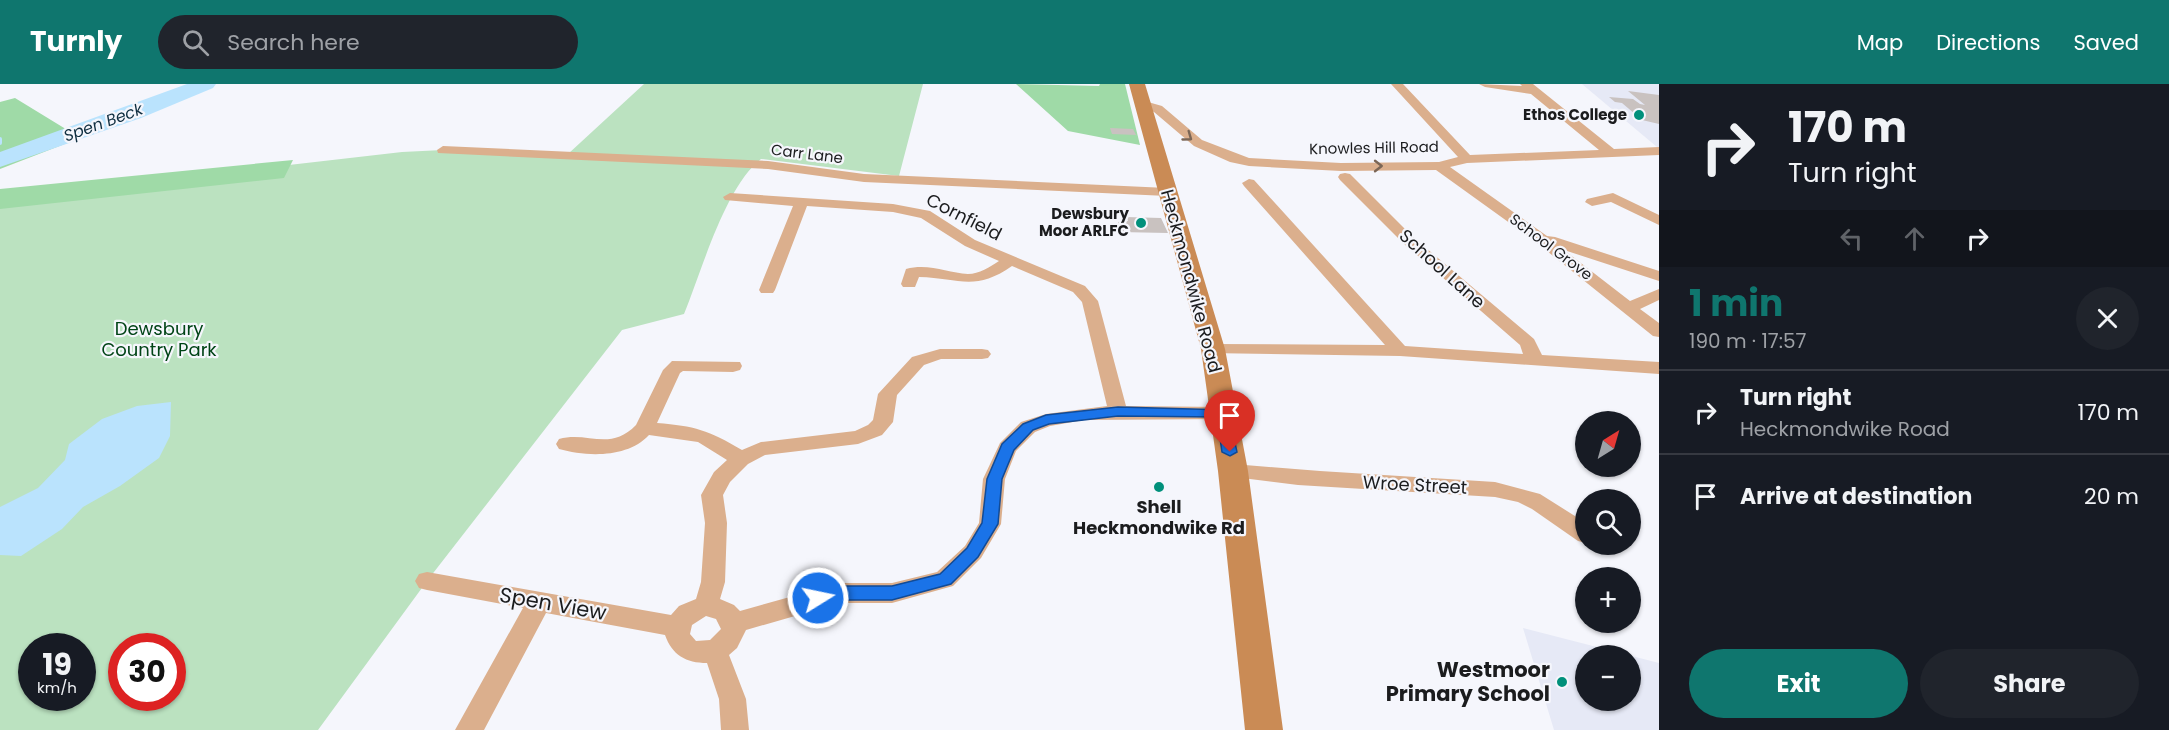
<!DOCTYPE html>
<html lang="en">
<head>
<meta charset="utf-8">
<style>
  :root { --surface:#171b24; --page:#20242c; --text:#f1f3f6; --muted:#9ea1a6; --line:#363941; --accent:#0f766e }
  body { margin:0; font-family:Poppins,sans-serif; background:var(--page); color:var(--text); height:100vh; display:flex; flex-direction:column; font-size:22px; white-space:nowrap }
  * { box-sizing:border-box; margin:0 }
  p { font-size:20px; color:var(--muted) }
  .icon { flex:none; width:33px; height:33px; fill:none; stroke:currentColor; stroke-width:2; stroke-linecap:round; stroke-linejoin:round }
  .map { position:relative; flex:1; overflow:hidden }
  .sheet { display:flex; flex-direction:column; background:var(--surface); width:510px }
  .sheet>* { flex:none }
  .guide { background:#171b24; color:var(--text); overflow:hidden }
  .needle { width:39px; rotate:37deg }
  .buttons { position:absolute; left:1575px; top:327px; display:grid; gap:12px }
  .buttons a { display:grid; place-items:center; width:66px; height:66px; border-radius:50%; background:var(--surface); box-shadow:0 2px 4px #0004; font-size:30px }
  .speed { position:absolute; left:18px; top:549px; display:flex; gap:12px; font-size:30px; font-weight:700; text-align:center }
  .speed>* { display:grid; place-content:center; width:78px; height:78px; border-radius:50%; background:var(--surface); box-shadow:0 2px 4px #0004; line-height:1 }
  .speed small { font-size:15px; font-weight:400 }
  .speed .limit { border:9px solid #d22; background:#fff; color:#111 }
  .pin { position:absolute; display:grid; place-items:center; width:51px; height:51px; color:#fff; margin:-62px -26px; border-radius:50% 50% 50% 0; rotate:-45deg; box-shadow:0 0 6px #0007 }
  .pin .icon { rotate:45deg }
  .me { position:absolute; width:66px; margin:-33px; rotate:80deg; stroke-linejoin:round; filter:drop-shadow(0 0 4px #0008) }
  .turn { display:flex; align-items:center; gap:21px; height:126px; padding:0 30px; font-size:27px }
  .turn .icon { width:78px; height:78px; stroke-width:2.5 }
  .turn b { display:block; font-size:42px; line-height:51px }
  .lanes { display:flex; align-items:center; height:57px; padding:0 30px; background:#0003; justify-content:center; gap:30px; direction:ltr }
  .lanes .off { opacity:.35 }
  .round { display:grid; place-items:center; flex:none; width:63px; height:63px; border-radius:32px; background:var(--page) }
  .head { display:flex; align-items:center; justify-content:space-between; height:102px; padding:0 30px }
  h1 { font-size:36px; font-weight:700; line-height:45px; color:var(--accent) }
  .cta { display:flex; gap:12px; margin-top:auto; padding:12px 30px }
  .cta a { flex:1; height:69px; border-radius:36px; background:var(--accent); color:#fff; font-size:24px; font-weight:700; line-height:69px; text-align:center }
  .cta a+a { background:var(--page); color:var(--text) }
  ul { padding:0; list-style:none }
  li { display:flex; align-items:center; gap:18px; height:84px; padding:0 30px; border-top:2px solid var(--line) }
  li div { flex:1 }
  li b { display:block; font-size:22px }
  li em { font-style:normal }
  header { display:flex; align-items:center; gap:36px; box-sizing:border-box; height:84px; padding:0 30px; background:var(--accent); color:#fff }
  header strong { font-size:28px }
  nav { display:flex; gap:33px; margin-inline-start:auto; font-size:21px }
  .search { width:420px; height:54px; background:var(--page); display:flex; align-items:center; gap:15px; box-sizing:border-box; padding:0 21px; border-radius:33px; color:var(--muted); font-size:22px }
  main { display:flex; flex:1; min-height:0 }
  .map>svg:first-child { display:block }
  .built { fill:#e6e9f6; fill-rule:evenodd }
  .green { fill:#bbe2c0; fill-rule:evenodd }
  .forest { fill:#9fdaa7 }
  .water { fill:#bae3fd }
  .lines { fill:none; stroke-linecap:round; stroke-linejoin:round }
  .stream { stroke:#bae3fd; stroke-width:4 }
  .river { fill:#bae3fd; fill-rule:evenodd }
  .building { fill:#c9c2c0 }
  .minor { fill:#dbaf8d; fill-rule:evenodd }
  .secondary { fill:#ca8b55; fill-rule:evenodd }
  .oneway { stroke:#7b6656 }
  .route { fill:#1a73e8; stroke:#114b97; stroke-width:1.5 }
  .poi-dot { fill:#00907b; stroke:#f5f6fc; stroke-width:2 }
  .labels { text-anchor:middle; stroke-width:4.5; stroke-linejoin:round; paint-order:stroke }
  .far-poi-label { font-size:15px; font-weight:bold; fill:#1b1c1e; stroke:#f5f6fc; text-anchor:end }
  .far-street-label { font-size:15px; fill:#1b1c1e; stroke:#f5f6fc }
  .far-water-label { font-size:16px; font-style:italic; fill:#0f2e40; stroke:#f5f6fc }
  .street-label { font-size:18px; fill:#1b1c1e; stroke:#f5f6fc }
  .park-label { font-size:18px; fill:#004416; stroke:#f5f6fc }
  .poi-label { font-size:18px; font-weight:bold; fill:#1b1c1e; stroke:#f5f6fc }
  .near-street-label { font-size:21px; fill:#1b1c1e; stroke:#f5f6fc }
  .near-poi-label { font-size:21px; font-weight:bold; fill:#1b1c1e; stroke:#f5f6fc; text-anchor:end }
</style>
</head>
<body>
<header>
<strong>Turnly</strong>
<div class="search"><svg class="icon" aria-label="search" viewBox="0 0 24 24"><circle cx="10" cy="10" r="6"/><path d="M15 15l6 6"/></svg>Search here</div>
<nav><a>Map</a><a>Directions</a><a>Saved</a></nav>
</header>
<main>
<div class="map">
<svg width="1659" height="646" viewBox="0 0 1659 646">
  <rect width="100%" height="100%" fill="#f5f6fc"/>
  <g class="built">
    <polygon points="1582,0 1659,0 1659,63 1657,63"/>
    <path d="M1523,544L1659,579V646H1554ZM1586,572H1630V616H1586Z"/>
  </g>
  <path class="green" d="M644,0H923L899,92L761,75C725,103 702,186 684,230L622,246L427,497L318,646H0V114L402,68L443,66L568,70ZM32,562H82V614H32ZM122,562H172V614H122Z"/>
  <g class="forest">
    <polygon points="1016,0 1099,2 1100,0 1125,0 1140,61 1068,47"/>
    <polygon points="15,14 69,47 88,51 0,85 0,18"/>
    <polygon points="293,76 284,94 0,125 0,105"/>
  </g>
  <polygon class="water" points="171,318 170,352 159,374 120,402 83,423 62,445 21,472 0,471 0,423 38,404 65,376 69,360 102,335 137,322"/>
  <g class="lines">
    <polyline class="stream" points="0,55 0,59"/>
    <polygon class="river" points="187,0 216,0 213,4 141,34 0,83 0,68"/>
  </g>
  <g class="building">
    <polygon points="1628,7 1659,11 1659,40 1642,36 1622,19 1615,18 1609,13 1633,15 1640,20 1645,21"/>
    <polygon points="1110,44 1133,45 1136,51 1112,50"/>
    <polygon points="1126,133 1161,134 1168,149 1119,148 1116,141 1119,141 1118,138 1128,137"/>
  </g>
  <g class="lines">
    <g class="minor">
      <polygon points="1391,0 1403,0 1470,71 1599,66 1531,10 1485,3 1479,0 1522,2 1520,0 1533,0 1614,65 1659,63 1659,71 1467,79 1450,83 1547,152 1555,153 1659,187 1659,197 1564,166 1630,217 1659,205 1659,216 1640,225 1659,239 1659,253 1653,252 1532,155 1436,86 1341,87 1249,82 1230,78 1194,62 1154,28 1135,20 1141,16 1162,22 1202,56 1249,74 1341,79 1439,78 1458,73"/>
      <polygon points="443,62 768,77 864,90 1167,104 1174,108 1167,112 864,98 768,85 438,69 437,66"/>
      <polygon points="1345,89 1350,90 1413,153 1534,255 1542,271 1659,278 1659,290 1400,272 1207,269 1204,265 1207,261 1213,260 1385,261 1244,102 1242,99 1249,95 1254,96 1405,262 1523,270 1520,261 1403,159 1340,96 1338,93 1340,90"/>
      <path d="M730,109L893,120L930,127L975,156L1085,202L1098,217L1126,322L1223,323L1230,324L1233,329L1230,334L1223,335L1084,336L1050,342L1035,348L1016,367L1005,395L1001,440L981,474L953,502L892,519H840L746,546L737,564L729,571L746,615L749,646H721L719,615L707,579C686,579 672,571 665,551L546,529L484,646H455L523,524L427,506L419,504L415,497L419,490L427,488L671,531L679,522L696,515L701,498L705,439L701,411L714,388L727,376L698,358L649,351C628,374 587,373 559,365L556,360L559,355C588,347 610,368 636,341L663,286L672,277L740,278L742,282L740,286L733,288L683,287L680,289L657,339C695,342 708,346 742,366L761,358L855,347L868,341L873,336L878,310L912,273L940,265H982L988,266L991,270L988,274L982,275H941L924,281L897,311L893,338L882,351L858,360L765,371L748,380L730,398L723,411L727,439L725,498L720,515L734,521L740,527L840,499H892L937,488L965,462L979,439L983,395L1000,359L1021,338L1046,330L1107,322L1082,218L1073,208L1012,182C975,208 959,194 919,193L915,203H903L901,200L906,185C929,179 948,189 968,190C979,190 990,183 999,177L965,162L921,134L893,128L807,122L775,206L773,209H761L759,206L793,122L725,116L723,113ZM706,532L716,535L721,545L710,556L696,557L690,550L692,541Z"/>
      <polygon points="1613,109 1659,131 1659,141 1611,118 1592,122 1585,118 1587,115"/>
      <polygon points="1233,380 1320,387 1495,398 1540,410 1586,439 1586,459 1578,457 1532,425 1518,418 1495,413 1298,401 1226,392 1222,387 1226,382"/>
    </g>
    <polygon class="secondary" points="1129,0 1145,0 1225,265 1248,387 1283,646 1245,646 1218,387 1201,265"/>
  </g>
  <defs><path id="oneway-chevron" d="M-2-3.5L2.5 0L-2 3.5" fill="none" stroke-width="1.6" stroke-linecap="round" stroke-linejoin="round" transform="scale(1.5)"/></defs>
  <g class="oneway">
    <use href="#oneway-chevron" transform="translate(1188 53) rotate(36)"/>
    <use href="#oneway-chevron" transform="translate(1378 82)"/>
  </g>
  <polygon class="route" points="1118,323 1228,326 1237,368 1230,372 1222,368 1217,333 1118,332 1049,340 1033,346 1014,366 1002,395 998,440 978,473 951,500 892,516 840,516 818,521 812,519 810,514 812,510 840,502 892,502 940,490 967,464 982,439 987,395 1002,360 1023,340 1046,331"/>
  <g class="poi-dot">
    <circle cx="1639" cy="31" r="6"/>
    <circle cx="1141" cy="139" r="6"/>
    <circle cx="1159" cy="403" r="6"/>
    <circle cx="1562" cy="598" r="6"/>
  </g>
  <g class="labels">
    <g class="far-poi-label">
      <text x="1627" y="36">Ethos College</text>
      <text x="1129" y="135">Dewsbury<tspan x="1129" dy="17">Moor ARLFC</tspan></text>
    </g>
    <g class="far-street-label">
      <text transform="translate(1374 64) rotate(-1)" y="5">Knowles Hill Road</text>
      <text transform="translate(807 70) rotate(7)" y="5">Carr Lane</text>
      <text transform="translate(1551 163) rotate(37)" y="5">School Grove</text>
    </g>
    <g class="far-water-label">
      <text transform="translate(103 38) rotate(-20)" y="6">Spen Beck</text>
    </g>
    <g class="street-label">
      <text transform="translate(964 133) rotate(27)" y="6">Cornfield</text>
      <text transform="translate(1442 185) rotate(42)" y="6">School Lane</text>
      <text transform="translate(1191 197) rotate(75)" y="6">Heckmondwike Road</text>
      <text transform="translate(1415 401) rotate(3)" y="6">Wroe Street</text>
    </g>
    <g class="park-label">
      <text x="159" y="251">Dewsbury<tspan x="159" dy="21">Country Park</tspan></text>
    </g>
    <g class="poi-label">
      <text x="1159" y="429">Shell<tspan x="1159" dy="21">Heckmondwike Rd</tspan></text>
    </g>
    <g class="near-street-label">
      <text transform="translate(553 520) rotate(10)" y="7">Spen View</text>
    </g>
    <g class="near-poi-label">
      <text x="1550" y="593">Westmoor<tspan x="1550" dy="24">Primary School</tspan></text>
    </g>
  </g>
</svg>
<div class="buttons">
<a><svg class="needle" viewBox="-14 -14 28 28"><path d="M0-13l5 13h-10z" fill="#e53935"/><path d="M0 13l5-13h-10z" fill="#9ea1a6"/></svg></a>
<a><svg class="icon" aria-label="search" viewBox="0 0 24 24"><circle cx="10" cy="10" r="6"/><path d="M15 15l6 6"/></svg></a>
<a>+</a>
<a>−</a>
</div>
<div class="speed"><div>19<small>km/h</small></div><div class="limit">30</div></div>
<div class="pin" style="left:1230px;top:368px;background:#d93025"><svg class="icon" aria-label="arrive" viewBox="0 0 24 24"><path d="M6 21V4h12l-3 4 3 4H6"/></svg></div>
<svg class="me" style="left:818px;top:514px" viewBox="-20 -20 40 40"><circle r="17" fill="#1a73e8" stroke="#fff" stroke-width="3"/><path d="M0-11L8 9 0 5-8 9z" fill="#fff"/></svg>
</div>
<section class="sheet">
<div class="guide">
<div class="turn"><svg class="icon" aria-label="right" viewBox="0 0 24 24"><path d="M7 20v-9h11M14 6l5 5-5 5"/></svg><div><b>170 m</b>Turn right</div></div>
<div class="lanes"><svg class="icon off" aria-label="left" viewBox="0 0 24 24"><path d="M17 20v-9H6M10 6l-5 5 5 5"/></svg><svg class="icon off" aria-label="ahead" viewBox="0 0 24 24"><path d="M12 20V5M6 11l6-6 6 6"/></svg><svg class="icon" aria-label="right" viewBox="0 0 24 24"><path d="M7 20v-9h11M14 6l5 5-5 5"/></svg></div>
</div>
<div class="head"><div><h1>1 min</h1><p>190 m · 17:57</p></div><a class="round"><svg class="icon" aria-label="close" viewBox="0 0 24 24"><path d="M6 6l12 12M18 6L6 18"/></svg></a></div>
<ul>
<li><svg class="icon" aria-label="right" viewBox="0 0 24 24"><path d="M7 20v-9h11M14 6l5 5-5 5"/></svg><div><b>Turn right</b><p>Heckmondwike Road</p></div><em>170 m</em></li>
<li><svg class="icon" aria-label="arrive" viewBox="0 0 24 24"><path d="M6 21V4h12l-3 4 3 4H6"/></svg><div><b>Arrive at destination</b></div><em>20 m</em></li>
</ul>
<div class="cta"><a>Exit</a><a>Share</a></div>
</section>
</main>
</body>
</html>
